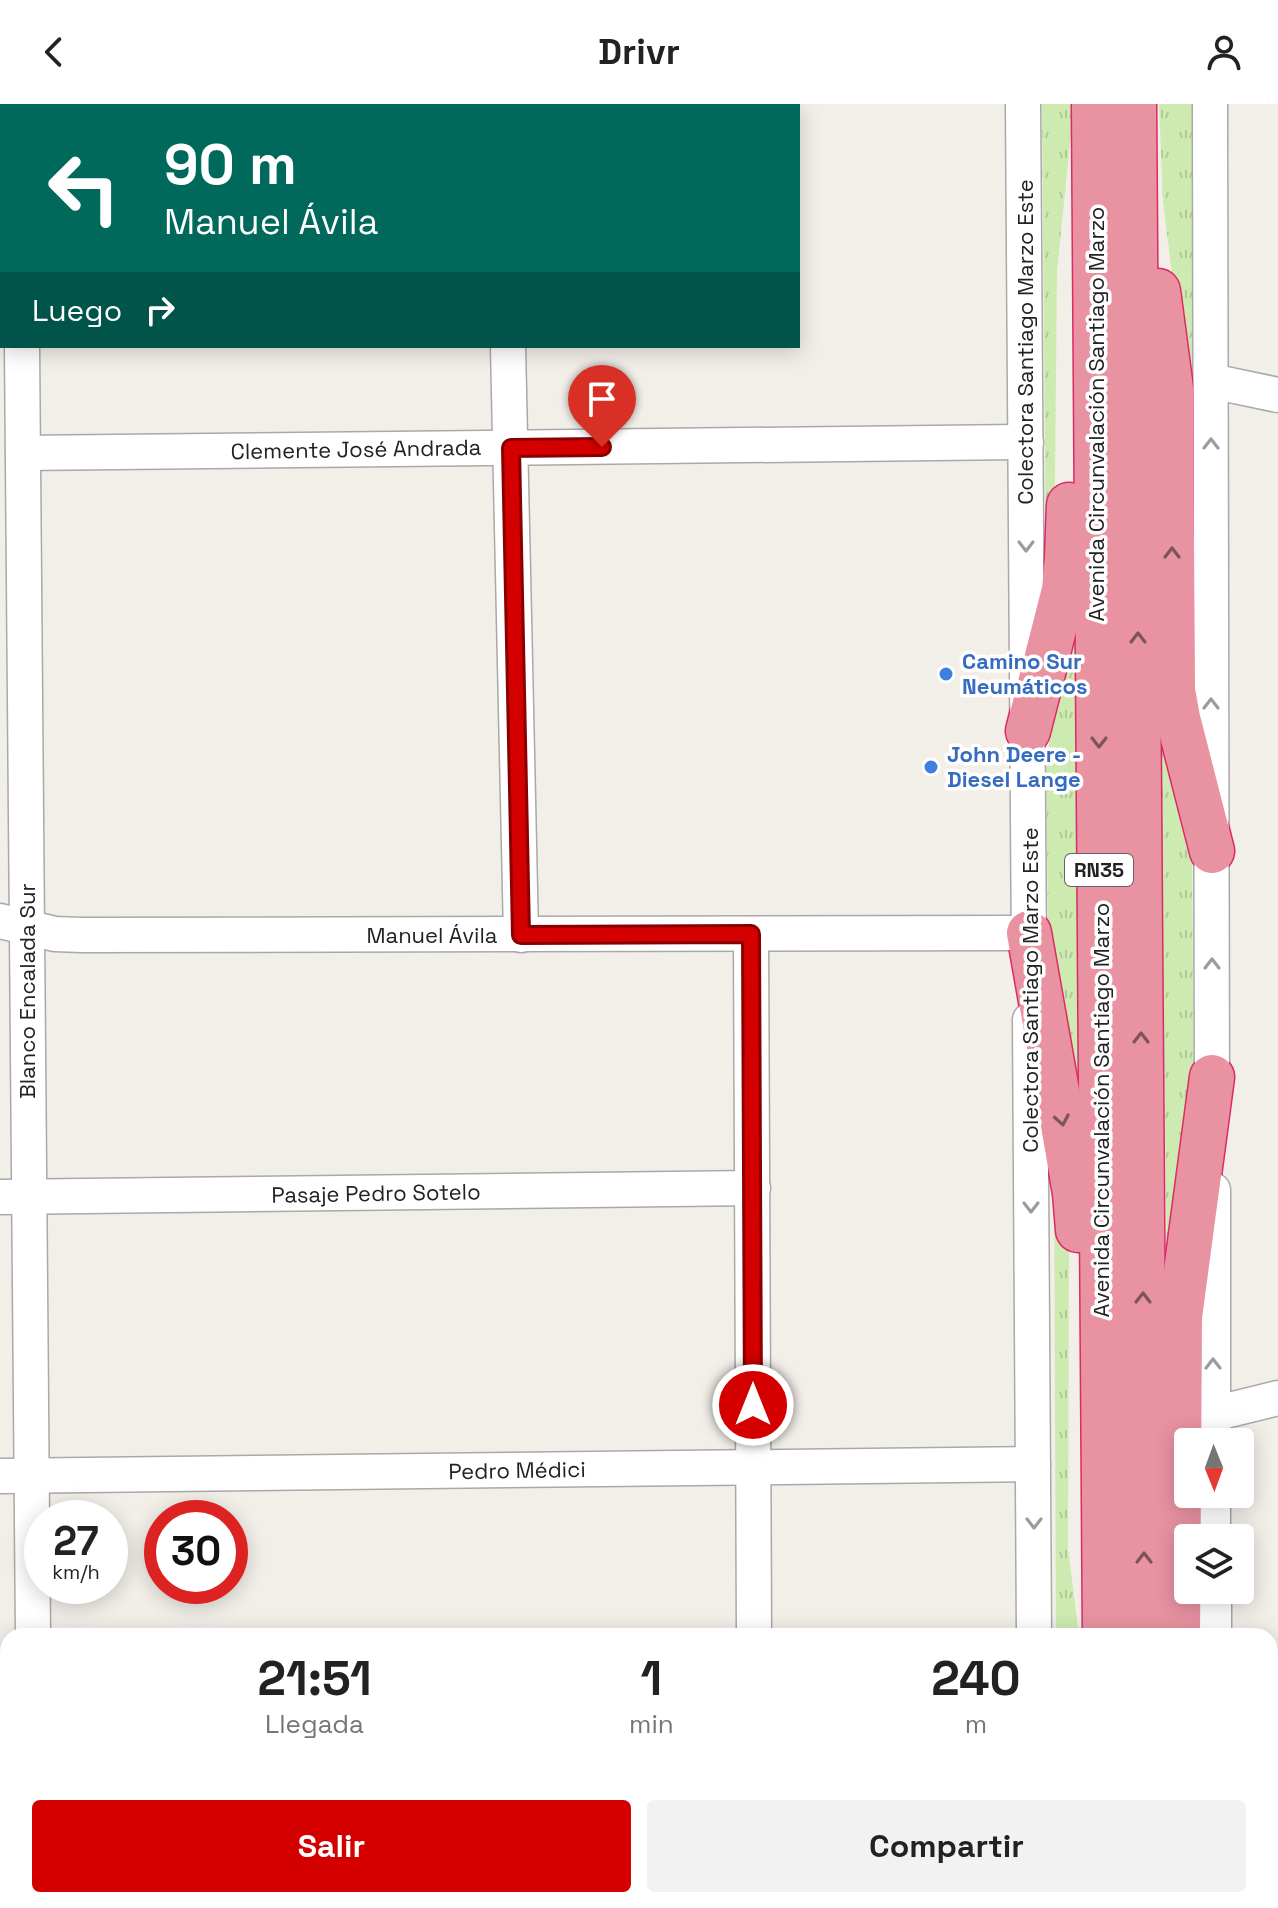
<!DOCTYPE html>
<html lang="es">
<head>
<meta charset="utf-8">
<style>
  :root { --surface:#fff; --page:#f2f2f2; --text:#222; --muted:#767676; --accent:#d40000 }
  body { margin:0; font-family:"Space Grotesk",sans-serif; background:var(--page); color:var(--text); height:100vh; display:flex; flex-direction:column; font-size:30px; white-space:nowrap }
  * { box-sizing:border-box; margin:0 }
  p { font-size:26px; color:var(--muted) }
  .icon { flex:none; width:44px; height:44px; fill:none; stroke:currentColor; stroke-width:2; stroke-linecap:round; stroke-linejoin:round }
  .map { position:relative; flex:1; overflow:hidden }
  .panel { position:absolute; left:0px; top:1524px; width:1278px; height:280px; display:flex; flex-direction:column; background:var(--surface); border-radius:24px 24px 0 0; box-shadow:0 4px 20px #0003 }
  .panel>* { flex:none }
  .guide { position:absolute; left:0px; top:0px; width:800px; height:244px; box-shadow:0 4px 20px #0003; background:#00695c; color:#fff; overflow:hidden }
  .needle { width:52px; rotate:179deg }
  .buttons { position:absolute; left:1174px; top:1324px; display:grid; gap:16px }
  .buttons a { display:grid; place-items:center; width:80px; height:80px; border-radius:8px; background:var(--surface); box-shadow:0 4px 20px #0003; font-size:40px }
  .speed { position:absolute; left:24px; top:1396px; display:flex; gap:16px; font-size:40px; font-weight:700; text-align:center }
  .speed>* { display:grid; place-content:center; width:104px; height:104px; border-radius:50%; background:var(--surface); box-shadow:0 4px 20px #0003; line-height:1 }
  .speed small { font-size:20px; font-weight:400 }
  .speed .limit { border:12px solid #d22; background:#fff; color:#111 }
  .pin { position:absolute; display:grid; place-items:center; width:68px; height:68px; color:#fff; margin:-82px -34px; border-radius:50% 50% 50% 0; rotate:-45deg; box-shadow:0 0 8px #0007 }
  .pin .icon { rotate:45deg }
  .me { position:absolute; width:88px; margin:-44px; rotate:0deg; stroke-linejoin:round; filter:drop-shadow(0 0 6px #0008) }
  .turn { display:flex; align-items:center; gap:28px; height:168px; padding:0 32px; font-size:36px }
  .turn .icon { width:104px; height:104px; stroke-width:2.5 }
  .turn b { display:block; font-size:56px; line-height:68px }
  .then { display:flex; align-items:center; height:76px; padding:0 32px; background:#0003; gap:16px; font-size:30px }
  .eta { display:flex; justify-content:space-evenly; align-items:center; height:136px; text-align:center }
  .eta b { font-size:48px; font-weight:700; line-height:56px }
  .cta { display:flex; gap:16px; margin-top:auto; padding:16px 32px }
  .cta a { flex:1; height:92px; border-radius:8px; background:var(--accent); color:#fff; font-size:32px; font-weight:700; line-height:92px; text-align:center }
  .cta a+a { background:var(--page); color:var(--text) }
  header { display:flex; justify-content:space-between; align-items:center; height:104px; padding:0 32px; background:var(--surface); font-size:36px; font-weight:700 }
  .map>svg:first-child { display:block }
  .grass { fill:url(#grass-tufts) }
  .lines { fill:none; stroke-linecap:round; stroke-linejoin:round }
  .minor-casing { stroke:#a9a9a9; stroke-width:37 }
  .highway-casing { stroke:#dc2a67; stroke-width:47 }
  .minor { stroke:#fff; stroke-width:34 }
  .highway { stroke:#e892a2; stroke-width:44 }
  .oneway { stroke:#9c9c9c }
  .oneway2 { stroke:#7b545c }
  .route-casing { stroke:#8a0000; stroke-width:20 }
  .route { stroke:#d40000; stroke-width:14 }
  .shop-dot { fill:#3f7fe0; stroke:#fff; stroke-width:3 }
  .labels { text-anchor:middle; stroke-width:7; stroke-linejoin:round; paint-order:stroke }
  .shield { fill:#fff; stroke:#646464; stroke-width:2 }
  .shield-label { font-size:20px; font-weight:bold; fill:#222 }
  .street-label { font-size:22px; fill:#222; stroke:#fff }
  .shop-label { font-size:22px; font-weight:bold; fill:#366cbe; stroke:#fff; text-anchor:start }
</style>
</head>
<body>
<header><svg class="icon" aria-label="back" viewBox="0 0 24 24"><path d="M15 5l-7 7 7 7"/></svg>Drivr<svg class="icon" aria-label="person" viewBox="0 0 24 24"><circle cx="12" cy="8" r="4"/><path d="M4 21q1-7 8-7t8 7"/></svg></header>
<div class="map">
<svg width="1278" height="1804" viewBox="0 0 1278 1804">
  <defs>
    <pattern id="grass-tufts" width="24" height="20" patternUnits="userSpaceOnUse" patternTransform="scale(2)"><rect width="24" height="20" fill="#cdebb0"/><path d="M3 7l-1-3M5 7V3M7 7l1-3M15 17l-1-3M17 17v-4M19 17l1-3" fill="none" stroke="#b0c997"/></pattern>
  </defs>
  <rect width="100%" height="100%" fill="#f2efe9"/>
  <g class="grass">
    <polygon points="1042,0 1074,0 1057,168 1054,471 1046,471"/>
    <polygon points="1159,0 1195,0 1195,583 1183,260 1163,97"/>
    <polygon points="1076,491 1086,1061 1048,819 1046,659 1074,492"/>
    <polygon points="1159,611 1192,752 1194,995 1167,1164"/>
    <polygon points="1054,1068 1069,1140 1068,1444 1079,1532 1056,1532"/>
  </g>
  <g class="lines">
    <g class="minor-casing">
      <g id="minor">
        <polyline points="20,0 20,2"/>
        <polyline points="503,0 503,2"/>
        <polyline points="1023,0 1029,852"/>
        <polyline points="1210,0 1212,998"/>
        <polyline points="22,242 33,1532"/>
        <polyline points="508,242 521,831"/>
        <polyline points="1211,277 1278,291"/>
        <polyline points="23,349 1026,338"/>
        <polyline points="0,817 55,830 82,831 1029,829"/>
        <polyline points="751,830 754,1532"/>
        <polyline points="1030,916 1034,1532"/>
        <polyline points="1213,1086 1213,1338"/>
        <polyline points="0,1093 753,1084"/>
        <polyline points="1213,1310 1278,1294"/>
        <polyline points="0,1372 1033,1360"/>
        <polyline points="1213,1390 1213,1434"/>
        <polyline points="1214,1486 1214,1532"/>
        <polyline points="0,1630 8,1630"/>
        <polyline points="35,1796 35,1804"/>
        <polyline points="755,1796 755,1804"/>
        <polyline points="1036,1796 1036,1804"/>
        <polyline points="1215,1796 1215,1804"/>
      </g>
    </g>
    <g class="highway-casing">
      <g id="highway">
        <polyline points="1094,0 1105,1532"/>
        <polyline points="1134,0 1145,1532"/>
        <polyline points="1158,187 1171,285 1173,586 1178,614 1212,747"/>
        <polyline points="1028,627 1064,486 1067,453 1069,401"/>
        <polyline points="1029,829 1075,1089 1078,1126"/>
        <polyline points="1178,1532 1180,1213 1212,973"/>
        <polyline points="1106,1796 1106,1804"/>
        <polyline points="1146,1796 1146,1804"/>
      </g>
    </g>
    <use href="#minor" class="minor"/>
    <use href="#highway" class="highway"/>
  </g>
  <defs><path id="oneway-chevron" d="M-2-3.5L2.5 0L-2 3.5" fill="none" stroke-width="1.6" stroke-linecap="round" stroke-linejoin="round" transform="scale(2)"/></defs>
  <g class="oneway">
    <use href="#oneway-chevron" transform="translate(1211 340) rotate(-90)"/>
    <use href="#oneway-chevron" transform="translate(1026 442) rotate(90)"/>
    <use href="#oneway-chevron" transform="translate(1211 600) rotate(-90)"/>
    <use href="#oneway-chevron" transform="translate(1212 860) rotate(-90)"/>
    <use href="#oneway-chevron" transform="translate(1031 1103) rotate(90)"/>
    <use href="#oneway-chevron" transform="translate(1213 1260) rotate(-90)"/>
    <use href="#oneway-chevron" transform="translate(1034 1419) rotate(90)"/>
  </g>
  <g class="oneway2">
    <use href="#oneway-chevron" transform="translate(1172 449) rotate(-90)"/>
    <use href="#oneway-chevron" transform="translate(1138 534) rotate(-90)"/>
    <use href="#oneway-chevron" transform="translate(1099 638) rotate(90)"/>
    <use href="#oneway-chevron" transform="translate(1141 934) rotate(-90)"/>
    <use href="#oneway-chevron" transform="translate(1062 1016) rotate(80)"/>
    <use href="#oneway-chevron" transform="translate(1143 1194) rotate(-90)"/>
    <use href="#oneway-chevron" transform="translate(1144 1454) rotate(-90)"/>
  </g>
  <g class="lines">
    <g class="route-casing">
      <polyline id="route" points="602,343 511,344 521,831 751,830 753,1301"/>
    </g>
    <use href="#route" class="route"/>
  </g>
  <g class="shop-dot">
    <circle cx="946" cy="570" r="8"/>
    <circle cx="931" cy="663" r="8"/>
  </g>
  <g class="labels">
    <rect class="shield" x="1065" y="750" width="68" height="32" rx="6"/>
    <g class="shield-label">
      <text x="1099" y="773">RN35</text>
    </g>
    <g class="street-label">
      <text transform="translate(1025 238) rotate(-90)" y="8">Colectora Santiago Marzo Este</text>
      <text transform="translate(1096 310) rotate(-90)" y="8">Avenida Circunvalación Santiago Marzo</text>
      <text transform="translate(356 345) rotate(-1)" y="8">Clemente José Andrada</text>
      <text x="432" y="839">Manuel Ávila</text>
      <text transform="translate(1030 886) rotate(-90)" y="8">Colectora Santiago Marzo Este</text>
      <text transform="translate(27 887) rotate(-90)" y="8">Blanco Encalada Sur</text>
      <text transform="translate(1101 1006) rotate(-90)" y="8">Avenida Circunvalación Santiago Marzo</text>
      <text transform="translate(376 1089) rotate(-1)" y="8">Pasaje Pedro Sotelo</text>
      <text transform="translate(517 1366) rotate(-1)" y="8">Pedro Médici</text>
    </g>
    <g class="shop-label">
      <text x="962" y="565">Camino Sur<tspan x="962" dy="25">Neumáticos</tspan></text>
      <text x="947" y="658">John Deere -<tspan x="947" dy="25">Diesel Lange</tspan></text>
    </g>
  </g>
</svg>
<div class="buttons">
<a><svg class="needle" viewBox="-14 -14 28 28"><path d="M0-13l5 13h-10z" fill="#e53935"/><path d="M0 13l5-13h-10z" fill="#767676"/></svg></a>
<a><svg class="icon" aria-label="layers" viewBox="0 0 24 24"><path d="M12 4l9 5-9 5-9-5zM3 14l9 5 9-5"/></svg></a>
</div>
<div class="speed"><div>27<small>km/h</small></div><div class="limit">30</div></div>
<div class="pin" style="left:602px;top:343px;background:#d93025"><svg class="icon" aria-label="arrive" viewBox="0 0 24 24"><path d="M6 21V4h12l-3 4 3 4H6"/></svg></div>
<svg class="me" style="left:753px;top:1301px" viewBox="-20 -20 40 40"><circle r="17" fill="#d40000" stroke="#fff" stroke-width="3"/><path d="M0-11L8 9 0 5-8 9z" fill="#fff"/></svg>
<div class="guide">
<div class="turn"><svg class="icon" aria-label="left" viewBox="0 0 24 24"><path d="M17 20v-9H6M10 6l-5 5 5 5"/></svg><div><b>90 m</b>Manuel Ávila</div></div>
<div class="then">Luego<svg class="icon" aria-label="right" viewBox="0 0 24 24"><path d="M7 20v-9h11M14 6l5 5-5 5"/></svg></div>
</div>
<section class="panel">
<div class="eta">
<div><b>21:51</b><p>Llegada</p></div>
<div><b>1</b><p>min</p></div>
<div><b>240</b><p>m</p></div>
</div>
<div class="cta"><a>Salir</a><a>Compartir</a></div>
</section>
</div>
</body>
</html>
